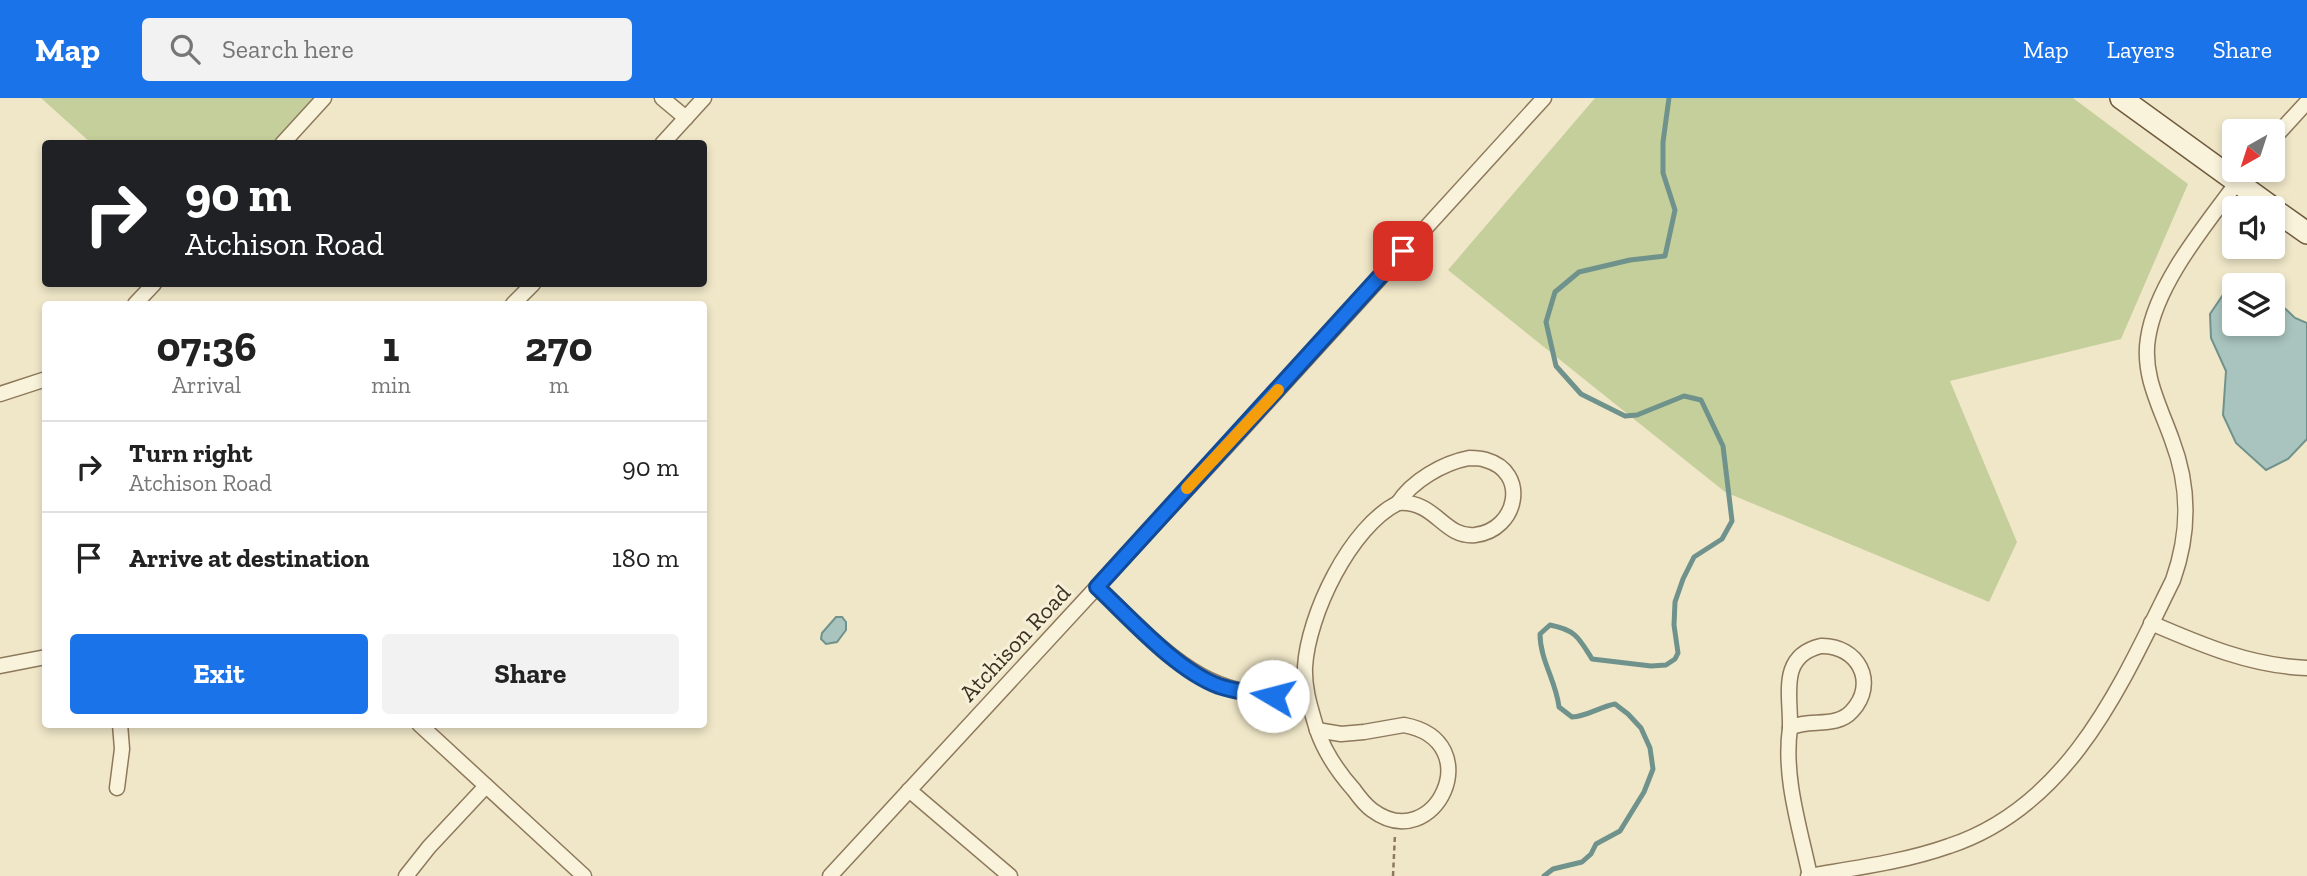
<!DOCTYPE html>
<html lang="en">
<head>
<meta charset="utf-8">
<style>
  :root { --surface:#fff; --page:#f2f2f2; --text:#222; --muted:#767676; --line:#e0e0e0; --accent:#1a73e8 }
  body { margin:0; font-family:"Zilla Slab",serif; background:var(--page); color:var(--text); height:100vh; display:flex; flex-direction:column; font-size:26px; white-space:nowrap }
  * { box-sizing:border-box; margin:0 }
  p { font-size:23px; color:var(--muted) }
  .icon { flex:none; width:38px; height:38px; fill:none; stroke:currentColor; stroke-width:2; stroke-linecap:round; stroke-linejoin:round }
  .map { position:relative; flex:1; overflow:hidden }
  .sheet { position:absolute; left:42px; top:203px; width:665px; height:427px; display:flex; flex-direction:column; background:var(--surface); border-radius:7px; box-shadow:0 4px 10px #0003 }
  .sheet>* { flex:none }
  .banner { position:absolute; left:42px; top:42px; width:665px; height:147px; border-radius:7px; box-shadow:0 4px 10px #0003; background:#202124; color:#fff; overflow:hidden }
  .needle { width:46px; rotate:219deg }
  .fabs { position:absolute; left:2222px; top:21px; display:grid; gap:14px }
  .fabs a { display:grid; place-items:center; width:63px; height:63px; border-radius:7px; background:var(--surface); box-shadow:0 4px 10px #0003; font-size:35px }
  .pin { position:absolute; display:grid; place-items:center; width:60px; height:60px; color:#fff; margin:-30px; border-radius:14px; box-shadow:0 4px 10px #0006 }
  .me { position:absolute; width:77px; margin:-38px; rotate:278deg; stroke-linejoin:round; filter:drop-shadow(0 0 5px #0008) }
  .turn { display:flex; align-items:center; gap:24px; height:147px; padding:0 28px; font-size:32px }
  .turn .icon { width:91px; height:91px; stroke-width:2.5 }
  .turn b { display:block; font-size:49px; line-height:60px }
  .eta { display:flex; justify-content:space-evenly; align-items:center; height:119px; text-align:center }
  .eta b { font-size:42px; font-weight:800; line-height:49px }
  .action { display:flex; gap:14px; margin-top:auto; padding:14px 28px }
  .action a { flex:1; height:80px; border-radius:7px; background:var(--accent); color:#fff; font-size:28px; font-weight:800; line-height:80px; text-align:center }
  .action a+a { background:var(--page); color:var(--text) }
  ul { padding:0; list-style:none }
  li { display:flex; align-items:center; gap:21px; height:91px; padding:0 28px; border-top:2px solid var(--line) }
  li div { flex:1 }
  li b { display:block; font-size:26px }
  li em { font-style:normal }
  header { display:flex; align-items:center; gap:42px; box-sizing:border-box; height:98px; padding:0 35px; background:var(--accent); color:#fff }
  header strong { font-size:33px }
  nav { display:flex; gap:38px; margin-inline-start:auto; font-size:24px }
  .search { width:490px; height:63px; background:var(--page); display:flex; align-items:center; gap:18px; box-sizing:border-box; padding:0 24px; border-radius:7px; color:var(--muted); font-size:26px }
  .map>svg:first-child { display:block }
  .green { fill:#c5cf9b }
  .water { fill:#a9c4be; stroke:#6f938c; stroke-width:2 }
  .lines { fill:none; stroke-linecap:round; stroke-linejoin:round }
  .stream { stroke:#6f938c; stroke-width:5 }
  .street-casing { stroke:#8d795c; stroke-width:17 }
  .secondary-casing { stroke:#6f5a3f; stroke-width:24 }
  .path { stroke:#8d795c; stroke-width:2.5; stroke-dasharray:5 3.5; stroke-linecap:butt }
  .street { stroke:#faf3dc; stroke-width:14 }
  .secondary { stroke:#faf3dc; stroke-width:21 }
  .route-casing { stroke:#114b97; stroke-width:18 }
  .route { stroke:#1a73e8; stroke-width:12 }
  .slow { stroke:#f59e0b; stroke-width:12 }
  .labels { text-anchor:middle; stroke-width:6; stroke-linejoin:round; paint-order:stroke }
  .street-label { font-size:24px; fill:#3d3020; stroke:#f7f0d8 }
</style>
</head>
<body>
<header>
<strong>Map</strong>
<div class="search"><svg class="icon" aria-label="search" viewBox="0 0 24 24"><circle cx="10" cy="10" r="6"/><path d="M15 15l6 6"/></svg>Search here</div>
<nav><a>Map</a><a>Layers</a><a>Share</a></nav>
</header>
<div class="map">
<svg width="2307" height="778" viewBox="0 0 2307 778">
  <rect width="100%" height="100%" fill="#f0e7c8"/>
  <g class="green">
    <polygon points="41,0 324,0 282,46 91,45"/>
    <polygon points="1595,0 2073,0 2188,86 2121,241 1950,283 2017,444 1989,504 1725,394 1448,172"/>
  </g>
  <g class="water">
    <polygon points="2235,189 2235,226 2273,226 2273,199 2295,220 2307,225 2307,341 2288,361 2266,372 2236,345 2223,317 2226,273 2211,240 2210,216 2227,191"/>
    <polygon points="836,519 842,519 846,524 846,532 837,544 826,546 821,541 822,535"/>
  </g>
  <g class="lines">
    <path class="stream" d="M1544,778L1553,771L1582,764L1591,756L1596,746L1620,733L1644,694L1653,671L1650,650L1641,630L1628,616L1615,606C1599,609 1588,618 1572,619L1559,609C1556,583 1540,562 1540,536L1550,527C1576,532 1579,540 1592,561L1651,568L1666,567L1675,561L1678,555L1674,527L1675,504L1683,481L1694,459L1722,441L1732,423L1723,348L1701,302L1684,298L1637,317L1625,318L1581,296L1556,268L1546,224L1555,194L1579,174L1630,162L1665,158L1675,112L1663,75V44L1669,0"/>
    <g class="street-casing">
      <g id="street">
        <polyline points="662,0 686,20"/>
        <polyline points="2273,41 2307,4"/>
        <polyline points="282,46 324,0"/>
        <polyline points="662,46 704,0"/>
        <polyline points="135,206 154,186"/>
        <polyline points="513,206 533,186"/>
        <polyline points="0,296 46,281"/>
        <path d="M1469,360C1474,360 1481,360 1486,362C1529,374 1518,432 1475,437C1443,440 1436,402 1398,405C1412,383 1443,365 1469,360Z"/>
        <path d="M1097,489C1164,551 1205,608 1306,595"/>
        <path d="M2151,525C2202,547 2251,568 2307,570"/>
        <path d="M1821,548C1858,547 1878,585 1852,613C1836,631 1809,620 1790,630C1791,598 1778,558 1821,548Z"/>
        <polyline points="0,568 46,559"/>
        <polyline points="419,626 584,778"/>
        <path d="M1404,627C1490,643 1435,759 1372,712C1365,707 1359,699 1354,692C1338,674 1325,655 1317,632L1341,636L1364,634Z"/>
        <path d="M1790,630C1783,679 1800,730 1810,778"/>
        <path d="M1317,632C1311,611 1304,592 1305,569C1308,517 1350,429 1398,405"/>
        <polyline points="117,690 122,651 120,626"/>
        <polyline points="909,692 1010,778"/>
        <polyline points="406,778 429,749 486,688"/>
        <polyline points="830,778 1228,347 1544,0"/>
        <path d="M1808,778C1855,770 1904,764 1949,748C2070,708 2121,587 2173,482C2190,434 2190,389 2172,342C2160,308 2142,277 2148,240C2157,181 2212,120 2246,72"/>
      </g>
    </g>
    <g class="secondary-casing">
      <g id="secondary">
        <polyline points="2121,0 2273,110"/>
        <polyline points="2273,111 2307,135"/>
      </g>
    </g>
    <polyline class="path" points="1393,778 1395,736"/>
    <use href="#street" class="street"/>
    <use href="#secondary" class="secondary"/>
  </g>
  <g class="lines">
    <g class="route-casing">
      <path id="route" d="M1273,598C1255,596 1237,594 1219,588C1176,572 1131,521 1097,489L1403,153"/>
    </g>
    <use href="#route" class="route"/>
    <polyline class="slow" points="1187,390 1278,292"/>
  </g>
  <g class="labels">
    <g class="street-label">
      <text transform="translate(1015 545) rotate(-47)" y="8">Atchison Road</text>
    </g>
  </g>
</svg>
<div class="fabs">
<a><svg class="needle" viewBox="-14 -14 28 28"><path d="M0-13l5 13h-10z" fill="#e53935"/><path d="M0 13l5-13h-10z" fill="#767676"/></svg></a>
<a><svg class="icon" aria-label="sound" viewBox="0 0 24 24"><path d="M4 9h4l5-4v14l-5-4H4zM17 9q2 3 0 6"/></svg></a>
<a><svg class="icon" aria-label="layers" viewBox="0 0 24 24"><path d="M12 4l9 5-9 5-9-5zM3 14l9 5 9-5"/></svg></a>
</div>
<div class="pin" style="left:1403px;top:153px;background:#d93025"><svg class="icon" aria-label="arrive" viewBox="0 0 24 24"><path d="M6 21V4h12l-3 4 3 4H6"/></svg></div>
<svg class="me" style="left:1273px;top:598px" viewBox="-20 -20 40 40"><circle r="19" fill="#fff"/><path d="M0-13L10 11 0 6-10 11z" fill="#1a73e8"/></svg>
<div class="banner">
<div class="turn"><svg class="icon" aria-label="right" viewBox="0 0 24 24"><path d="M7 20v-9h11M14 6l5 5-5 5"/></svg><div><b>90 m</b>Atchison Road</div></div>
</div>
<section class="sheet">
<div class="eta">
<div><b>07:36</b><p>Arrival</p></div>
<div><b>1</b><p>min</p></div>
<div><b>270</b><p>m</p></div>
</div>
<ul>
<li><svg class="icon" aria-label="right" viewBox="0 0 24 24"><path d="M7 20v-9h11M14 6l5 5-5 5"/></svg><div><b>Turn right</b><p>Atchison Road</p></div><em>90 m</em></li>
<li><svg class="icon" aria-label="arrive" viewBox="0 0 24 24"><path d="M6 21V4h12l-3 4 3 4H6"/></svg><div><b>Arrive at destination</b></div><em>180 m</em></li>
</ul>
<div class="action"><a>Exit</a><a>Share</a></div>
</section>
</div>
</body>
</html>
